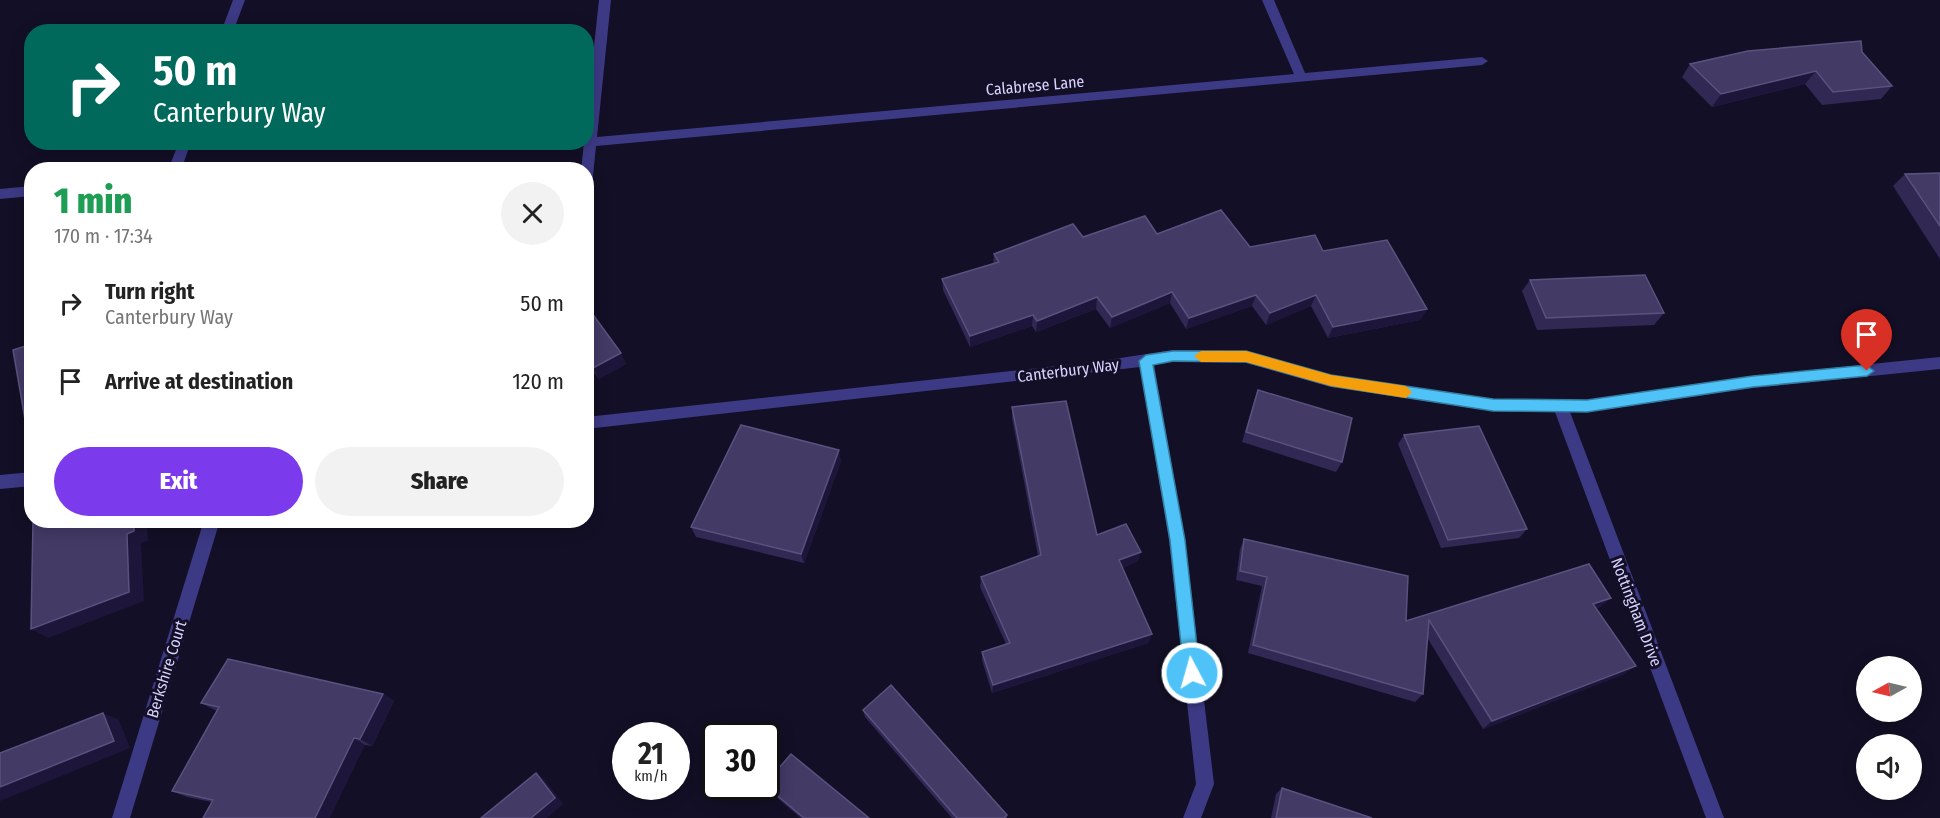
<!DOCTYPE html>
<html lang="en">
<head>
<meta charset="utf-8">
<style>
  :root { --surface:#fff; --page:#f2f2f2; --text:#222; --muted:#767676; --accent:#7c3aed }
  body { margin:0; font-family:"Fira Sans Condensed",sans-serif; background:var(--page); color:var(--text); height:100vh; display:flex; flex-direction:column; font-size:22px; white-space:nowrap }
  * { box-sizing:border-box; margin:0 }
  p { font-size:20px; color:var(--muted) }
  .icon { flex:none; width:33px; height:33px; fill:none; stroke:currentColor; stroke-width:2; stroke-linecap:round; stroke-linejoin:round }
  .map { position:relative; flex:1; overflow:hidden }
  .panel { position:absolute; left:24px; top:162px; width:570px; height:366px; display:flex; flex-direction:column; background:var(--surface); border-radius:24px; box-shadow:0 3px 15px #0003 }
  .panel>* { flex:none }
  .banner { position:absolute; left:24px; top:24px; width:570px; height:126px; border-radius:24px; box-shadow:0 3px 15px #0003; background:#00695c; color:#fff; overflow:hidden }
  .needle { width:39px; rotate:262deg }
  .controls { position:absolute; left:1856px; top:656px; display:grid; gap:12px }
  .controls a { display:grid; place-items:center; width:66px; height:66px; border-radius:50%; background:var(--surface); box-shadow:0 3px 15px #0003; font-size:30px }
  .speed { position:absolute; left:612px; top:722px; display:flex; gap:12px; font-size:30px; font-weight:700; text-align:center }
  .speed>* { display:grid; place-content:center; width:78px; height:78px; border-radius:50%; background:var(--surface); box-shadow:0 3px 15px #0003; line-height:1 }
  .speed small { font-size:15px; font-weight:400 }
  .speed .limit { border:3px solid #111; border-radius:9px; background:#fff; color:#111 }
  .pin { position:absolute; display:grid; place-items:center; width:51px; height:51px; color:#fff; margin:-62px -26px; border-radius:50% 50% 50% 0; rotate:-45deg; box-shadow:0 0 6px #0007 }
  .pin .icon { rotate:45deg }
  .me { position:absolute; width:66px; margin:-33px; rotate:354deg; stroke-linejoin:round; filter:drop-shadow(0 0 4px #0008) }
  .turn { display:flex; align-items:center; gap:21px; height:126px; padding:0 30px; font-size:27px }
  .turn .icon { width:78px; height:78px; stroke-width:2.5 }
  .turn b { display:block; font-size:42px; line-height:51px }
  .round { display:grid; place-items:center; flex:none; width:63px; height:63px; border-radius:32px; background:var(--page) }
  .headline { display:flex; align-items:center; justify-content:space-between; height:102px; padding:0 30px }
  h1 { font-size:36px; font-weight:800; line-height:45px; color:#1e9e55 }
  .button { display:flex; gap:12px; margin-top:auto; padding:12px 30px }
  .button a { flex:1; height:69px; border-radius:36px; background:var(--accent); color:#fff; font-size:24px; font-weight:800; line-height:69px; text-align:center }
  .button a+a { background:var(--page); color:var(--text) }
  ul { padding:0; list-style:none }
  li { display:flex; align-items:center; gap:18px; height:78px; padding:0 30px }
  li div { flex:1 }
  li b { display:block; font-size:22px }
  li em { font-style:normal }
  .map>svg:first-child { display:block }
  .lines { fill:none; stroke-linecap:round; stroke-linejoin:round }
  .street { fill:#3d3a85; fill-rule:evenodd }
  .wall { fill:#312854 }
  .shaded-wall { fill:#1d163a }
  .building { fill:#433a66; stroke:#5a527e; stroke-width:1.5 }
  .route { fill:#4fc3f7; stroke:#337fa1; stroke-width:1.5 }
  .slow { fill:#f59e0b }
  .labels { text-anchor:middle; stroke-width:6; stroke-linejoin:round; paint-order:stroke }
  .street-label { font-size:16px; fill:#d9d4ff; stroke:#130f26 }
</style>
</head>
<body>
<div class="map">
<svg width="1940" height="818" viewBox="0 0 1940 818">
  <rect width="100%" height="100%" fill="#130f26"/>
  <g class="lines">
    <g class="street">
      <polygon points="233,0 245,0 233,32 221,32"/>
      <polygon points="599,0 611,0 597,137 1294,74 1262,0 1274,0 1305,73 1482,57 1488,61 1482,65 596,146 592,186 586,191 586,170 581,170 584,142 586,142 586,120"/>
      <polygon points="179,142 191,142 181,170 168,170"/>
      <polygon points="32,186 32,196 0,199 0,189"/>
      <polygon points="1173,350 1246,351 1331,375 1493,399 1587,400 1753,376 1940,357 1940,369 1753,388 1587,412 1570,412 1724,818 1706,818 1555,412 1493,411 1331,387 1246,363 1173,362 1154,365 1185,540 1214,784 1201,818 1183,818 1196,784 1169,540 1140,367 586,429 586,417 1094,362"/>
      <polygon points="32,472 32,486 0,489 0,475"/>
      <polygon points="204,520 220,520 130,818 112,818"/>
    </g>
  </g>
  <g class="wall">
    <polygon points="1862,52 1892,86 1881,99 1822,105 1805,84 1712,107 1682,77 1690,64"/>
    <polygon points="1940,173 1940,259 1893,186 1905,174"/>
    <polygon points="1157,234 1250,247 1323,251 1427,309 1420,320 1328,338 1311,306 1266,325 1252,306 1186,329 1170,303 1110,328 1096,309 1036,332 1032,326 970,347 943,290 942,279 993,264 994,254 1083,237"/>
    <polygon points="1530,280 1664,313 1654,325 1537,330 1522,291"/>
    <polygon points="586,305 626,364 599,379 586,362"/>
    <polygon points="1258,390 1342,462 1336,472 1242,442 1254,401"/>
    <polygon points="1012,407 1097,535 1138,561 1122,568 1152,634 1148,643 992,693 982,660 982,652 1006,644 980,587 981,577 1038,556 1012,418"/>
    <polygon points="1404,435 1527,529 1519,538 1441,548 1398,444"/>
    <polygon points="841,461 804,563 696,537 691,527"/>
    <polygon points="1244,539 1406,621 1611,598 1600,607 1596,608 1624,674 1483,729 1428,639 1423,694 1415,702 1248,653 1262,586 1236,580 1240,549"/>
    <polygon points="383,694 394,701 372,746 365,745 211,802 187,797 172,791 217,711 201,703"/>
    <polygon points="863,710 1007,815 1007,818 952,818 865,717"/>
    <polygon points="766,786 869,818 801,818 769,791"/>
    <polygon points="1282,788 1372,818 1271,818 1276,794"/>
  </g>
  <g class="shaded-wall">
    <polygon points="1816,71 1805,84 1712,107 1721,94"/>
    <polygon points="1172,292 1170,303 1110,328 1112,317"/>
    <polygon points="1256,295 1252,306 1186,329 1189,318"/>
    <polygon points="1316,295 1311,306 1266,325 1270,313"/>
    <polygon points="1097,297 1096,309 1036,332 1037,321"/>
    <polygon points="1427,309 1420,320 1328,338 1333,327"/>
    <polygon points="1033,315 1032,326 970,347 970,336"/>
    <polygon points="621,353 626,364 599,379 593,368"/>
    <polygon points="839,450 841,461 804,563 801,554"/>
    <polygon points="134,520 147,520 148,541 141,543 144,601 48,638 31,629"/>
    <polygon points="1141,552 1138,561 1116,570 1119,560"/>
    <polygon points="1611,598 1600,607 1582,612 1593,604"/>
    <polygon points="1152,634 1148,643 992,693 993,685"/>
    <polygon points="1636,666 1624,674 1483,729 1492,721"/>
    <polygon points="383,694 394,701 372,746 360,739"/>
    <polygon points="103,713 119,720 130,748 0,801 0,787"/>
    <polygon points="354,738 365,745 330,818 315,818"/>
    <polygon points="536,773 544,779 563,804 547,818 531,818"/>
  </g>
  <g class="building">
    <polygon points="1861,41 1862,52 1892,86 1833,92 1816,71 1721,94 1690,64 1748,51"/>
    <polygon points="1940,173 1940,226 1905,174"/>
    <polygon points="1221,210 1250,247 1315,235 1323,251 1387,240 1427,309 1333,327 1316,295 1270,313 1256,295 1189,318 1172,292 1112,317 1097,297 1037,321 1033,315 970,336 942,279 999,262 994,254 1073,224 1083,237 1145,216 1157,234"/>
    <polygon points="1645,275 1664,313 1546,318 1530,280"/>
    <polygon points="586,305 621,353 593,368 586,359"/>
    <polygon points="32,344 32,430 27,431 13,350"/>
    <polygon points="1258,390 1352,418 1342,462 1246,432"/>
    <polygon points="1066,401 1097,535 1126,524 1141,552 1119,560 1152,634 993,685 982,652 1010,643 981,577 1041,555 1012,407"/>
    <polygon points="741,425 839,450 801,554 691,527"/>
    <polygon points="1479,426 1527,529 1448,540 1404,435"/>
    <polygon points="33,520 134,520 134,531 127,534 129,592 31,629"/>
    <polygon points="1244,539 1408,576 1406,621 1589,564 1611,598 1593,604 1636,666 1492,721 1429,620 1423,694 1253,645 1267,577 1240,571"/>
    <polygon points="228,659 383,694 360,739 354,738 315,818 203,818 213,800 172,791 219,707 201,703"/>
    <polygon points="891,685 1007,815 1004,818 957,818 863,710"/>
    <polygon points="103,713 114,741 0,787 0,753"/>
    <polygon points="791,754 869,818 804,818 766,786 766,783"/>
    <polygon points="536,773 555,798 531,818 481,818"/>
    <polygon points="1282,788 1372,818 1276,818"/>
  </g>
  <polygon class="route" points="1173,351 1246,351 1331,375 1493,399 1587,400 1753,376 1867,365 1874,371 1867,376 1753,387 1587,412 1493,411 1331,386 1246,362 1173,361 1153,365 1185,540 1200,673 1198,678 1192,680 1187,678 1184,673 1170,540 1139,361 1146,355"/>
  <polygon class="slow" points="1201,351 1246,351 1331,375 1406,386 1412,392 1406,398 1331,386 1246,362 1201,362 1194,356"/>
  <g class="labels">
    <g class="street-label">
      <text transform="translate(1035 85) rotate(-5)" y="6">Calabrese Lane</text>
      <text transform="translate(1068 370) rotate(-7)" y="6">Canterbury Way</text>
      <text transform="translate(1637 612) rotate(69)" y="6">Nottingham Drive</text>
      <text transform="translate(166 669) rotate(-73)" y="6">Berkshire Court</text>
    </g>
  </g>
</svg>
<div class="controls">
<a><svg class="needle" viewBox="-14 -14 28 28"><path d="M0-13l5 13h-10z" fill="#e53935"/><path d="M0 13l5-13h-10z" fill="#767676"/></svg></a>
<a><svg class="icon" aria-label="sound" viewBox="0 0 24 24"><path d="M4 9h4l5-4v14l-5-4H4zM17 9q2 3 0 6"/></svg></a>
</div>
<div class="speed"><div>21<small>km/h</small></div><div class="limit">30</div></div>
<div class="pin" style="left:1867px;top:371px;background:#d93025"><svg class="icon" aria-label="arrive" viewBox="0 0 24 24"><path d="M6 21V4h12l-3 4 3 4H6"/></svg></div>
<svg class="me" style="left:1192px;top:673px" viewBox="-20 -20 40 40"><circle r="17" fill="#4fc3f7" stroke="#fff" stroke-width="3"/><path d="M0-11L8 9 0 5-8 9z" fill="#fff"/></svg>
<div class="banner">
<div class="turn"><svg class="icon" aria-label="right" viewBox="0 0 24 24"><path d="M7 20v-9h11M14 6l5 5-5 5"/></svg><div><b>50 m</b>Canterbury Way</div></div>
</div>
<section class="panel">
<div class="headline"><div><h1>1 min</h1><p>170 m · 17:34</p></div><a class="round"><svg class="icon" aria-label="close" viewBox="0 0 24 24"><path d="M6 6l12 12M18 6L6 18"/></svg></a></div>
<ul>
<li><svg class="icon" aria-label="right" viewBox="0 0 24 24"><path d="M7 20v-9h11M14 6l5 5-5 5"/></svg><div><b>Turn right</b><p>Canterbury Way</p></div><em>50 m</em></li>
<li><svg class="icon" aria-label="arrive" viewBox="0 0 24 24"><path d="M6 21V4h12l-3 4 3 4H6"/></svg><div><b>Arrive at destination</b></div><em>120 m</em></li>
</ul>
<div class="button"><a>Exit</a><a>Share</a></div>
</section>
</div>
</body>
</html>
